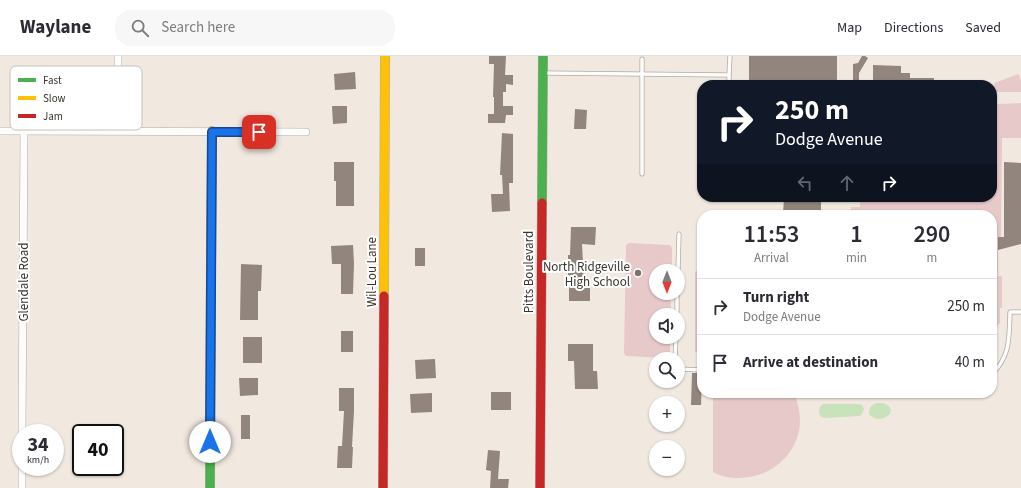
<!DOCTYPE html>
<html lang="en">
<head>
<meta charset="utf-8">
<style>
  :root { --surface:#fff; --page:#f7f7f7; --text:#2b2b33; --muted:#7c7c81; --line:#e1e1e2 }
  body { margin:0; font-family:"Source Sans 3",sans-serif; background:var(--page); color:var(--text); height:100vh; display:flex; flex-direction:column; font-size:15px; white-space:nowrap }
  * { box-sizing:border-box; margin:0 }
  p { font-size:13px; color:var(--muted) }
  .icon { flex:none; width:22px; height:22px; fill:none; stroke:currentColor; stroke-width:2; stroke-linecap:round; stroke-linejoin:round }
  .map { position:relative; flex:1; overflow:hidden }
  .side { position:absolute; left:697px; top:154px; width:300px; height:188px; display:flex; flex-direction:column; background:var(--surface); border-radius:16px; box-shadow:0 1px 3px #0004 }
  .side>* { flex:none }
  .top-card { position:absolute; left:697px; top:24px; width:300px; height:122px; border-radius:16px; box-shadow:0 1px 3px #0004; background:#111827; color:#fff; overflow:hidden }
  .needle { width:26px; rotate:180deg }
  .buttons { position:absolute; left:649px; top:208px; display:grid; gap:8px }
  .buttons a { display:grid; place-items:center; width:36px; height:36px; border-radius:50%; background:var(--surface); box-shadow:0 1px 3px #0004; font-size:20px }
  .speed { position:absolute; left:12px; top:368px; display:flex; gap:8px; font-size:20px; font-weight:700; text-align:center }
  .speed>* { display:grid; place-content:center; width:52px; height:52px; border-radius:50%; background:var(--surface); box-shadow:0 1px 3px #0004; line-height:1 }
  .speed small { font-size:10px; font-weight:400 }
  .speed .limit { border:2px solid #111; border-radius:6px; background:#fff; color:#111 }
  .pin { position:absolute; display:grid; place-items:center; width:34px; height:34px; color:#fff; margin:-17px; border-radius:8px; box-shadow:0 2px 6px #0006 }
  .me { position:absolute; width:44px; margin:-22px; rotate:0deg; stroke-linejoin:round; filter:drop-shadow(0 0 3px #0008) }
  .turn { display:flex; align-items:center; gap:14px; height:84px; padding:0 12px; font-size:18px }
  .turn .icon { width:52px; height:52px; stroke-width:2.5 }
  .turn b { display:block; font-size:28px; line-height:34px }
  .lanes { display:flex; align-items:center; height:38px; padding:0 12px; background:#0003; justify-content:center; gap:20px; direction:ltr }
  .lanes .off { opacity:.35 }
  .eta { display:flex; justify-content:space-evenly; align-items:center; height:68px; text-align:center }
  .eta b { font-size:24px; font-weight:600; line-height:28px }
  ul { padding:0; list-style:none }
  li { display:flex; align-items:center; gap:12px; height:56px; padding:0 12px; border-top:1px solid var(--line) }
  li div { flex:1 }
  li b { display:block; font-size:15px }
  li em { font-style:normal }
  header { display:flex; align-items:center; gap:24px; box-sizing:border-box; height:56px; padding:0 20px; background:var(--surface); border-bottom:1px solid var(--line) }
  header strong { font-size:19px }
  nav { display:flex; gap:22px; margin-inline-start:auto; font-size:14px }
  .search { width:280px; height:36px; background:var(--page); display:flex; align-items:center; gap:10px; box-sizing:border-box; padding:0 14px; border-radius:16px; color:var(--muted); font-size:15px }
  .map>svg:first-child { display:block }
  .green { fill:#e7c9ca }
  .water { fill:#c8e2bc }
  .building { fill:#92857e }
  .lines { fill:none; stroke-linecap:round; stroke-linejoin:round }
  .lane-casing { stroke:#b1aaa4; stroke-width:5 }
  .street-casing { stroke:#b1aaa4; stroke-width:8 }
  .fast-casing { stroke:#b1aaa4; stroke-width:10 }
  .slow-casing { stroke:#b1aaa4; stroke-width:10 }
  .jam-casing { stroke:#b1aaa4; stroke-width:10 }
  .lane { stroke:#fdfcfa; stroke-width:3.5 }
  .street { stroke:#fdfcfa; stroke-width:7 }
  .fast { stroke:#4caf50; stroke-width:9 }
  .slow { stroke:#ffc107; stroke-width:9 }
  .jam { stroke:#c62828; stroke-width:9 }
  .route-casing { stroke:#114b97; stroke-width:10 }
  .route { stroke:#1a73e8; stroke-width:7 }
  .poi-dot { fill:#7b746c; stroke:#fff; stroke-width:1.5 }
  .labels { text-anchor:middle; stroke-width:4; stroke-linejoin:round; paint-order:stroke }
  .poi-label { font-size:13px; fill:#3b352e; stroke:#fff; text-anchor:end }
  .street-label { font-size:13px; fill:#3b352e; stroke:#fff }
  .key { fill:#fff; stroke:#c4c2c0; stroke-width:1 }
  .key-label { font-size:11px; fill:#3b352e }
</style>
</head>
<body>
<header>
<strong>Waylane</strong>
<div class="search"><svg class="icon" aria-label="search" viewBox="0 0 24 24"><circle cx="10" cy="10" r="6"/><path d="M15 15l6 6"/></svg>Search here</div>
<nav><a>Map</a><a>Directions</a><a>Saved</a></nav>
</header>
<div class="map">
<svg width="1021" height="432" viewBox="0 0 1021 432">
  <rect width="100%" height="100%" fill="#f1e9e0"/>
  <g class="green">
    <polygon points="1019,18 1021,25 1021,36 994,36 994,27"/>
    <polygon points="1021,47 1021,82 1002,82 1001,181 998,181 998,220 1002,220 1002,252 1000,252 1000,267 992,275 992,159 851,159 851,151 860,151 860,141 992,141 992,62 996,58 997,48"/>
    <polygon points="629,187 670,189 672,192 672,215 656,215 656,237 671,237 671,259 656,259 656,281 670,281 670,299 666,302 626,300 624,297 626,189"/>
    <polygon points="702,208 702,298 695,296 695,217"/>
    <path d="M715,337H795C797,346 800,355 800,364C800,398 770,423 737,422C729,422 720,420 713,416V340Z"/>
  </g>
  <g class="water">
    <path d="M877,347H883L889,350L891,354L890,358C884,364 875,365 869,358C869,352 870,349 877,347Z"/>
    <path d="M823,348H858L862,349L864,353L862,358L860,360L825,362L821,361C818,356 818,352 823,348Z"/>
  </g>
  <g class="building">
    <polygon points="489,0 506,0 505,19 513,19 513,29 506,28 506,36 503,36 503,50 513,50 513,59 506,59 505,67 488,67 488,58 494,58 494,41 493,41 494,8 489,8"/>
    <rect x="749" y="0" width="88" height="29"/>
    <polygon points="862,0 865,0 868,2 859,17 859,29 853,29 853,8 858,7"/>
    <polygon points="873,9 901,10 901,17 910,17 910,22 934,22 934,29 873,29"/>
    <polygon points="355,16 356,33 335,34 334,18"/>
    <polygon points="332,50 347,50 347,67 333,68"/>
    <polygon points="575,53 587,54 586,73 574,73"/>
    <polygon points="502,77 513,78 513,127 509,127 510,155 492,156 491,138 503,138 502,119 500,119"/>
    <polygon points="334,106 354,106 354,150 336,150 336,125 334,125"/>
    <polygon points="1004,106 1021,107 1021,188 998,194 998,181 1004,181"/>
    <polygon points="784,141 821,141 821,159 783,159"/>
    <polygon points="571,171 596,171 595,189 582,188 584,226 590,226 590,245 569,245 569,219 568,219 568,199 570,199"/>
    <polygon points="353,189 354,207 353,238 341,238 341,208 332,208 331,190"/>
    <rect x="415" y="192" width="10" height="18"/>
    <polygon points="241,208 262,209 261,235 258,235 258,264 240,264"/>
    <rect x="341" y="275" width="12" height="21"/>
    <rect x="243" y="281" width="19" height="26"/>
    <polygon points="568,288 593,288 593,315 597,315 598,333 575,333 574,305 568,305"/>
    <polygon points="435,303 436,322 416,323 415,304"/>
    <polygon points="692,317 702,317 701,349 691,349"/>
    <polygon points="239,322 258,322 258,339 240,340"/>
    <polygon points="339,332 354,332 354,355 352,391 353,391 352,412 337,412 338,390 342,390 344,355 339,355"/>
    <rect x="491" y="336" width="20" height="18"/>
    <polygon points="432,337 432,356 411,357 410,338"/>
    <rect x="241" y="359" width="9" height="24"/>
    <polygon points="488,394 500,395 498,423 509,423 508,432 490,432 491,415 486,414"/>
  </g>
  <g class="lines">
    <g class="lane-casing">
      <g id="lane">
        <polyline points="544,17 729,19 730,0"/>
        <polyline points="729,29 729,19"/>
        <polyline points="642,118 642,3"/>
        <polyline points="678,215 679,178"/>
        <polyline points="677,259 677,237"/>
        <polyline points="675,303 676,281"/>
        <polyline points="678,313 702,314"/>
        <path d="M992,318C1011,300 1009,280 1010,256H1021"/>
      </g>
    </g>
    <g class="street-casing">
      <g id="street">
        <polyline points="0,75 306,76"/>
        <polyline points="118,75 118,0"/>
        <polyline points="22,377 24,75"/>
        <polyline points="22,432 22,411"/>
      </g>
    </g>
    <g class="fast-casing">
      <g id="fast">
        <polyline points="542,147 543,0"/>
        <polyline points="210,432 211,209"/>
      </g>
    </g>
    <g class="slow-casing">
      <g id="slow">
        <polyline points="211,209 212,75"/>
        <polyline points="384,240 385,0"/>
      </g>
    </g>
    <g class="jam-casing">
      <g id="jam">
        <polyline points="383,432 384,240"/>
        <polyline points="540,432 542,147"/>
      </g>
    </g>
    <use href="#lane" class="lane"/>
    <use href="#street" class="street"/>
    <use href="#fast" class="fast"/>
    <use href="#slow" class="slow"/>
    <use href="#jam" class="jam"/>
  </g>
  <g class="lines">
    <g class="route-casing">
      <polyline id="route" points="210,386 212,76 259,76"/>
    </g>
    <use href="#route" class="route"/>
  </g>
  <circle class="poi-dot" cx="638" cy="217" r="4"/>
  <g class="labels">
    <g class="poi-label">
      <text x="630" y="215">North Ridgeville<tspan x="630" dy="15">High School</tspan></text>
    </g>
    <g class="street-label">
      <text transform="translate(371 216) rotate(-90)" y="5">Wil-Lou Lane</text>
      <text transform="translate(528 216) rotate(-90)" y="5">Pitts Boulevard</text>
      <text transform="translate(23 226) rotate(-90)" y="5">Glendale Road</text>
    </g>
  </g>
  <rect x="10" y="10" width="132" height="64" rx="6" class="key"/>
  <rect x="18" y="22" width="18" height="4" fill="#4caf50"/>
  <rect x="18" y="40" width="18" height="4" fill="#ffc107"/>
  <rect x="18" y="58" width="18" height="4" fill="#c62828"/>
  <g class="key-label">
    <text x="43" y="28">Fast</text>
    <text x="43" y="46">Slow</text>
    <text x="43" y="64">Jam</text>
  </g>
</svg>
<div class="buttons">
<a><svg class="needle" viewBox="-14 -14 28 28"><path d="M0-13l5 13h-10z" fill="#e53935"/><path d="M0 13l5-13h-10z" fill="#7c7c81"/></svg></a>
<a><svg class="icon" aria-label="sound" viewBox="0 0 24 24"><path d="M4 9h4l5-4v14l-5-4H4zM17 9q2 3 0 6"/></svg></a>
<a><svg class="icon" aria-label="search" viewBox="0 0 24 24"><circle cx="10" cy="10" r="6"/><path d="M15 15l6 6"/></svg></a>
<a>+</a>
<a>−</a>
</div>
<div class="speed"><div>34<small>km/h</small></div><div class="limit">40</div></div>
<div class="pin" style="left:259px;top:76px;background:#d93025"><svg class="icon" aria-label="arrive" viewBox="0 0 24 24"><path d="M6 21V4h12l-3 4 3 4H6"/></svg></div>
<svg class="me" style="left:210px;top:386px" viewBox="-20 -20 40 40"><circle r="19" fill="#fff"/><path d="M0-13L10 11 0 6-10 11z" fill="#1a73e8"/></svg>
<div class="top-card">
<div class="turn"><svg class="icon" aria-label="right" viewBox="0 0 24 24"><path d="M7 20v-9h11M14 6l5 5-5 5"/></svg><div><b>250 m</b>Dodge Avenue</div></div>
<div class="lanes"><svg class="icon off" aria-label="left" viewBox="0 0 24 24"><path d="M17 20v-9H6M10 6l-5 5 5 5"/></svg><svg class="icon off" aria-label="ahead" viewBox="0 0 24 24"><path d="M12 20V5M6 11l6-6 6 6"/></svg><svg class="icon" aria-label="right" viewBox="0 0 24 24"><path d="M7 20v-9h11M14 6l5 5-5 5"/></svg></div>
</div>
<section class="side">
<div class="eta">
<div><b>11:53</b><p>Arrival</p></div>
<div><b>1</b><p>min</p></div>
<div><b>290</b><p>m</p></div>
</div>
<ul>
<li><svg class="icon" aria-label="right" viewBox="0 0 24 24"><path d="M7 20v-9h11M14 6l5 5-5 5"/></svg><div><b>Turn right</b><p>Dodge Avenue</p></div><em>250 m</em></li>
<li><svg class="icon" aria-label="arrive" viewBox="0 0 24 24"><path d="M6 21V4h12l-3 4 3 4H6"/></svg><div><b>Arrive at destination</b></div><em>40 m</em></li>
</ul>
</section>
</div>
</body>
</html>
